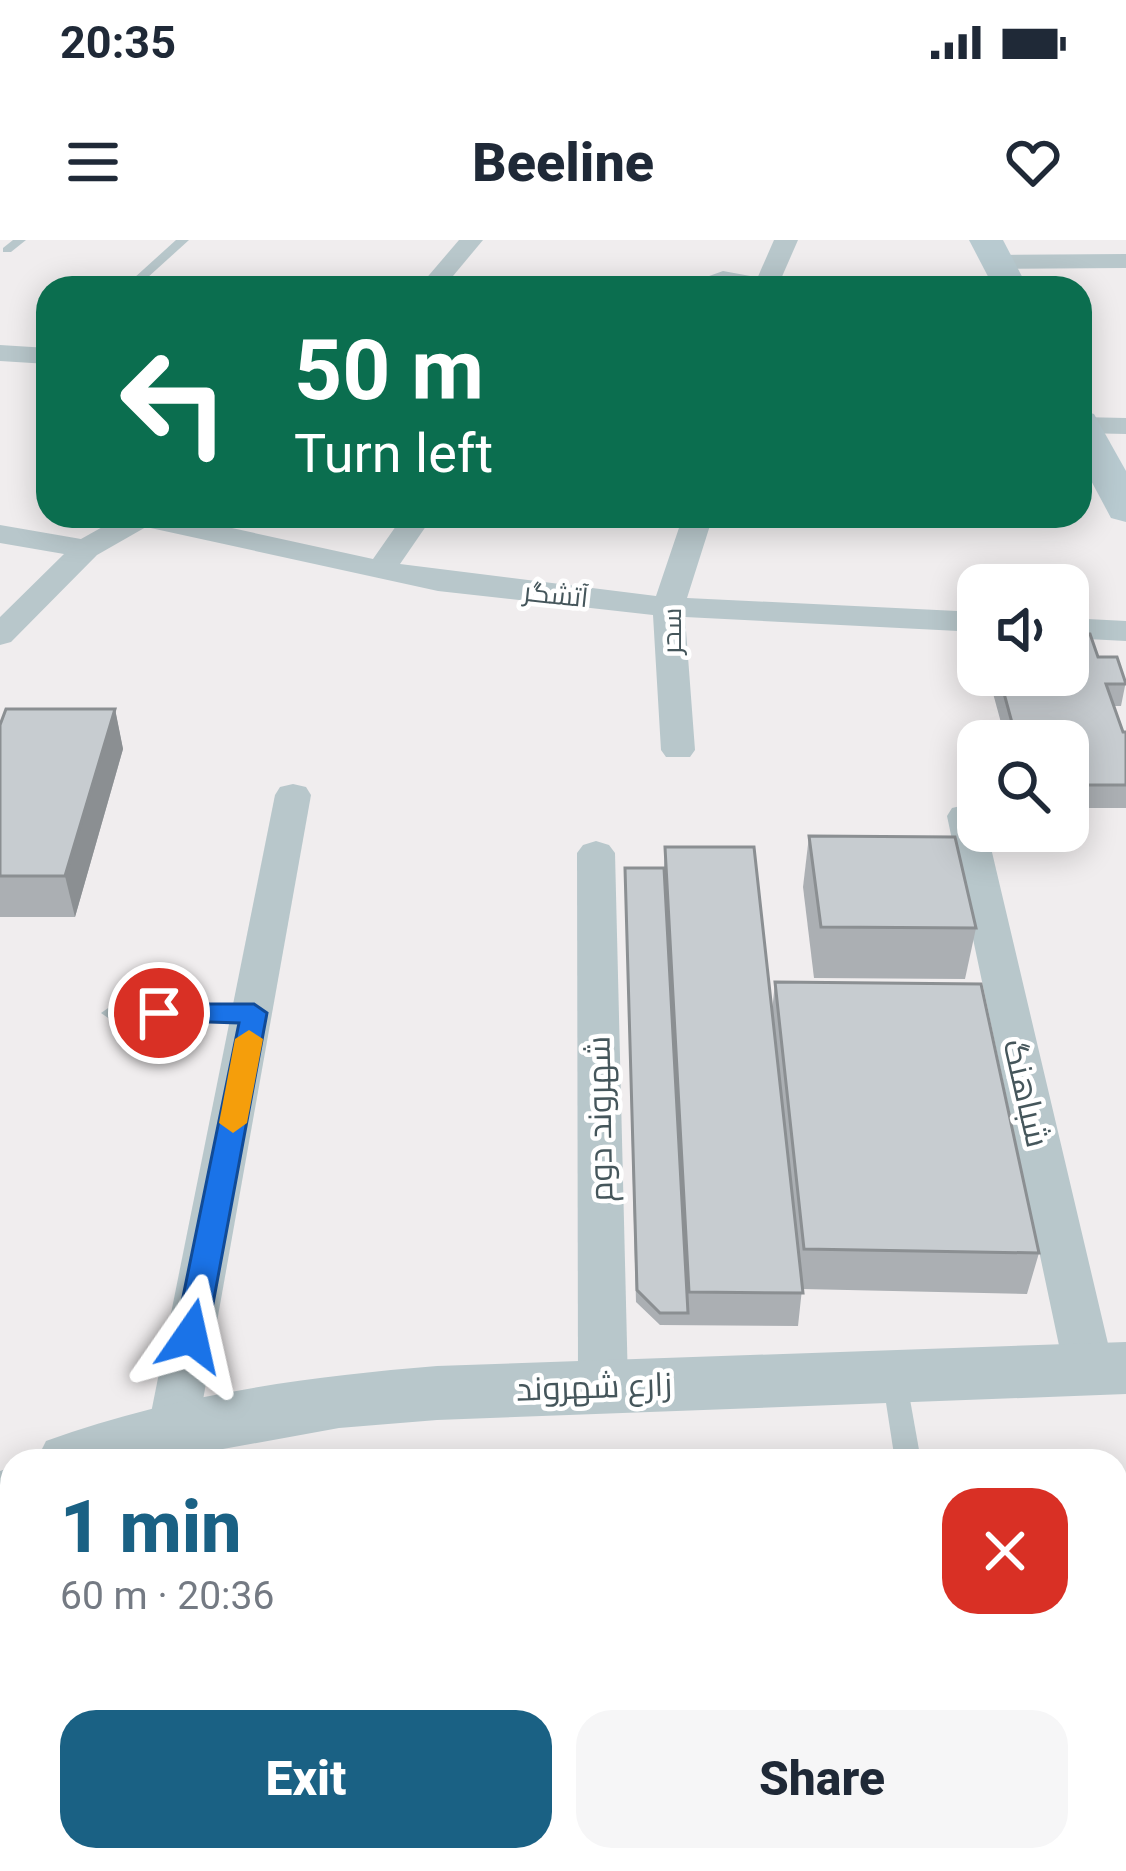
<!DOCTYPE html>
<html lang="en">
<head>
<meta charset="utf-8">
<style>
  :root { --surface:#fff; --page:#f6f6f7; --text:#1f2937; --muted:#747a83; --accent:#1a6184 }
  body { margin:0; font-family:Roboto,Cairo,sans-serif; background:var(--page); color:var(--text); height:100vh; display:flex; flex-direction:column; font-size:45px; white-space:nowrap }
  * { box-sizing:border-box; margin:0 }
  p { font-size:39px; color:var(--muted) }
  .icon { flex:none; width:66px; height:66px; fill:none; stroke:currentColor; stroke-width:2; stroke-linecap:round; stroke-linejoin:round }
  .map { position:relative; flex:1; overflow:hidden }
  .panel { position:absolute; left:0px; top:1209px; width:1128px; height:423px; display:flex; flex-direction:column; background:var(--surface); border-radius:36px 36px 0 0; box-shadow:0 6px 30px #0003 }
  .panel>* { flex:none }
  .hud { position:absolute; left:36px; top:36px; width:1056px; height:252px; border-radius:36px; box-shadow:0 6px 30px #0003; background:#0b6e4f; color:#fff; overflow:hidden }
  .tools { position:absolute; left:957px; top:324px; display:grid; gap:24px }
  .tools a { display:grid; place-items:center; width:132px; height:132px; border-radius:24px; background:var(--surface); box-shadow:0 6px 30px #0003; font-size:60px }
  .pin { position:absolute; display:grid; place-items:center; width:102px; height:102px; color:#fff; margin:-51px; border:6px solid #fff; border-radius:50%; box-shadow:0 3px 12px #0007 }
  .me { position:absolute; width:132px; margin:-66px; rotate:11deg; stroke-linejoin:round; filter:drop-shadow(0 0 9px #0008) }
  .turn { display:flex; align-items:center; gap:42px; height:252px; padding:0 60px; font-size:54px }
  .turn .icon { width:156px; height:156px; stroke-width:2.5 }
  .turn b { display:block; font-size:84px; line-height:102px }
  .round { display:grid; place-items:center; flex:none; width:126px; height:126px; border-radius:36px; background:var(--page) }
  .headline { display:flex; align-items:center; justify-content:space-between; height:204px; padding:0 60px }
  h1 { font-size:72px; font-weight:800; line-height:90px; color:var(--accent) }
  .cta { display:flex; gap:24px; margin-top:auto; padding:24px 60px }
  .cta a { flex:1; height:138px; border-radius:36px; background:var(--accent); color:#fff; font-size:48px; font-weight:800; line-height:138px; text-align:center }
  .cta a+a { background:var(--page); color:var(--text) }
  .status { display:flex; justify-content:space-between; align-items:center; height:84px; padding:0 60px; background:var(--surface); direction:ltr }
  .status svg { height:33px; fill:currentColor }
  header { display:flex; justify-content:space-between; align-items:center; height:156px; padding:0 60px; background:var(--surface); font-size:54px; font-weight:800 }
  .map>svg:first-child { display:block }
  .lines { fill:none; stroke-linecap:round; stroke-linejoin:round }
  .service { fill:#b8c7cb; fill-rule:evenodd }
  .minor { fill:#b8c7cb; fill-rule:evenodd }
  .tertiary { fill:#b8c7cb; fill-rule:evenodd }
  .secondary { fill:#b8cad0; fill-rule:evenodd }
  .wall { fill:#abafb3 }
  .shaded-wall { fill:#8b8f92 }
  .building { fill:#c7ccd0; stroke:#8b8f92; stroke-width:3 }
  .route { fill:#1a73e8; stroke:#114b97; stroke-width:3 }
  .slow { fill:#f59e0b }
  .labels { text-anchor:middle; stroke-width:9; stroke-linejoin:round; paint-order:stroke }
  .far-street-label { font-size:27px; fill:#45565b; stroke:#fff }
  .street-label { font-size:33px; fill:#45565b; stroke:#fff }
</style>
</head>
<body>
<div class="status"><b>20:35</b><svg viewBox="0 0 49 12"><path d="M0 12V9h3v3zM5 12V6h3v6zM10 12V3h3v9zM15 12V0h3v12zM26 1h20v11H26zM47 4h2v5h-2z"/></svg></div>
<header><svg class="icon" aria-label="menu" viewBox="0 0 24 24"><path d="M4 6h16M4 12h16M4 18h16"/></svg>Beeline<svg class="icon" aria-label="heart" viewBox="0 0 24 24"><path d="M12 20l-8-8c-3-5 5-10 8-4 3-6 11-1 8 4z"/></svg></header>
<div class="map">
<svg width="1126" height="1631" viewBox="0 0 1126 1631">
  <rect width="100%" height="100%" fill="#f0edee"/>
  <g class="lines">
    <g class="service">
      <polygon points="13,0 26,0 11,12 3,12 3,8"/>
      <polygon points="176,0 189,0 136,48 123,48"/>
      <polygon points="723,31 767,39 773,43 767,47 724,39 694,48 676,48"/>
      <polygon points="111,766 254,766 264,773 254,780 111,780 101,773"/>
      <polygon points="894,1127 903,1130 906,1137 921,1221 895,1221 882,1137 885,1130"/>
    </g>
    <g class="minor">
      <polygon points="459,0 483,0 443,48 418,48"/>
      <polygon points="774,0 798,0 777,48 753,48"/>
      <polygon points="1126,14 1126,28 997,29 985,22 997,15"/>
      <polygon points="0,105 48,108 48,124 0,121"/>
      <polygon points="1080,177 1126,178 1126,194 1080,193"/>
      <polygon points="122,276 177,276 373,319 403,276 433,276 400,324 656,356 683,276 713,276 687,358 978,372 978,392 685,377 695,510 690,517 666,517 661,510 653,375 438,351 146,287 97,315 11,402 0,405 0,377 64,314 0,303 0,285 81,299"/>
      <polygon points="1068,378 1126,381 1126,401 1068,398"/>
      <polygon points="293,544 306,547 311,555 198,1188 191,1203 173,1210 155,1203 148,1188 275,555 280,547"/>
      <polygon points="965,565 978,568 978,591 987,591 1114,1129 1106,1143 1089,1149 1072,1143 1064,1129 947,576 952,568"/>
      <polygon points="596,601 609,605 615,613 628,1145 621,1160 603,1166 585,1160 578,1145 577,613 583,605"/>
      <polygon points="213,1620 283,1620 279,1631 209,1631"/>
    </g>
    <g class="tertiary">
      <path d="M1126,1102V1154L437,1180L339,1188L157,1221H36L46,1201C173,1155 303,1137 437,1126Z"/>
      <polygon points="12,1227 12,1289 0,1294 0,1231"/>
      <polygon points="0,1429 12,1434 12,1517 0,1512"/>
      <polygon points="73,1620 155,1620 159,1631 78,1631"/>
    </g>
    <g class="secondary">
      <polygon points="969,0 1003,0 1028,48 994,48"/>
      <polygon points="1080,170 1094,174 1126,231 1126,282 1111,278 1080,220"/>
    </g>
  </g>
  <g class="wall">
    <polygon points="988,435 1068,435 1126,441 1121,466 1114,466 1123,492 1126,492 1126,568 1068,568 1068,501 1006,501"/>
    <polygon points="115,469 123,509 75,677 0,677 0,485"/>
    <polygon points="809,596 976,688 965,739 814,738 803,647"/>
    <polygon points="665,607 772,772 775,742 1039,1013 1027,1054 802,1049 798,1086 660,1085 636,1062 625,640 664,628"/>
  </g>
  <polygon class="shaded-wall" points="115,469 123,509 75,677 65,636"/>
  <g class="building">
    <polygon points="1068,394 1090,394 1098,417 1117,417 1126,444 1106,444 1123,492 1126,492 1126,545 1068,545 1068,501 1017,501 999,435 1068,435"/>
    <polygon points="6,469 115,469 65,636 0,636 0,485"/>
    <polygon points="809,596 955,597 976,688 821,687"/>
    <polygon points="665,607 754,607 803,1053 689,1052"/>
    <polygon points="625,628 664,628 688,1073 660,1073 637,1050"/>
    <polygon points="775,742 981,744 1039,1013 804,1009"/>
  </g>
  <polygon class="route" points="159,764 254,764 267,773 207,1096 202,1105 191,1108 180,1105 175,1096 239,783 149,780 145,773"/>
  <polygon class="slow" points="249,790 263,799 247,883 233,893 219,883 235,799"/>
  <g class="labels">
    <g class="far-street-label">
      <text transform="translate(556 355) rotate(6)" y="9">آتشگر</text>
      <text transform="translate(672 391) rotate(-90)" y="9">سحر</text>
    </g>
    <g class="street-label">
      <text transform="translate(1027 853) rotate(77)" y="12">شباهنگ</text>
      <text transform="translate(599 879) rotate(-91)" y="12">شهروند دوم</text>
      <text transform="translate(594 1146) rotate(-2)" y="12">زارع شهروند</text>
    </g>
  </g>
</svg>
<div class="tools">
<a><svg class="icon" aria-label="sound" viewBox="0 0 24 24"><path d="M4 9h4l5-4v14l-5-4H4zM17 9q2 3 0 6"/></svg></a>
<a><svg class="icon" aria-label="search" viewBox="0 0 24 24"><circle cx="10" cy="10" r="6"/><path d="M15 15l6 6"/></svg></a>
</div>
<div class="pin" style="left:159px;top:773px;background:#d93025"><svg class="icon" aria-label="arrive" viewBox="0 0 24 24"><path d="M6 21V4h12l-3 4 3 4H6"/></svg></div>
<svg class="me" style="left:191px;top:1096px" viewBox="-20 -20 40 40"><path d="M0-17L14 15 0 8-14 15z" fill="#1a73e8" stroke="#fff" stroke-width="4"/></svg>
<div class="hud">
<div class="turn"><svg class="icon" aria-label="left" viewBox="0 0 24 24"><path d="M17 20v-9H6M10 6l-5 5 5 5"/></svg><div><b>50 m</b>Turn left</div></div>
</div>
<section class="panel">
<div class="headline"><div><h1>1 min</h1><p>60 m · 20:36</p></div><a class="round" style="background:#d93025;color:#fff"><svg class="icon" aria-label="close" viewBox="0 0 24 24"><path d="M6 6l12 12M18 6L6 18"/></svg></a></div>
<div class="cta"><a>Exit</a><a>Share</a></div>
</section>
</div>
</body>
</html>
